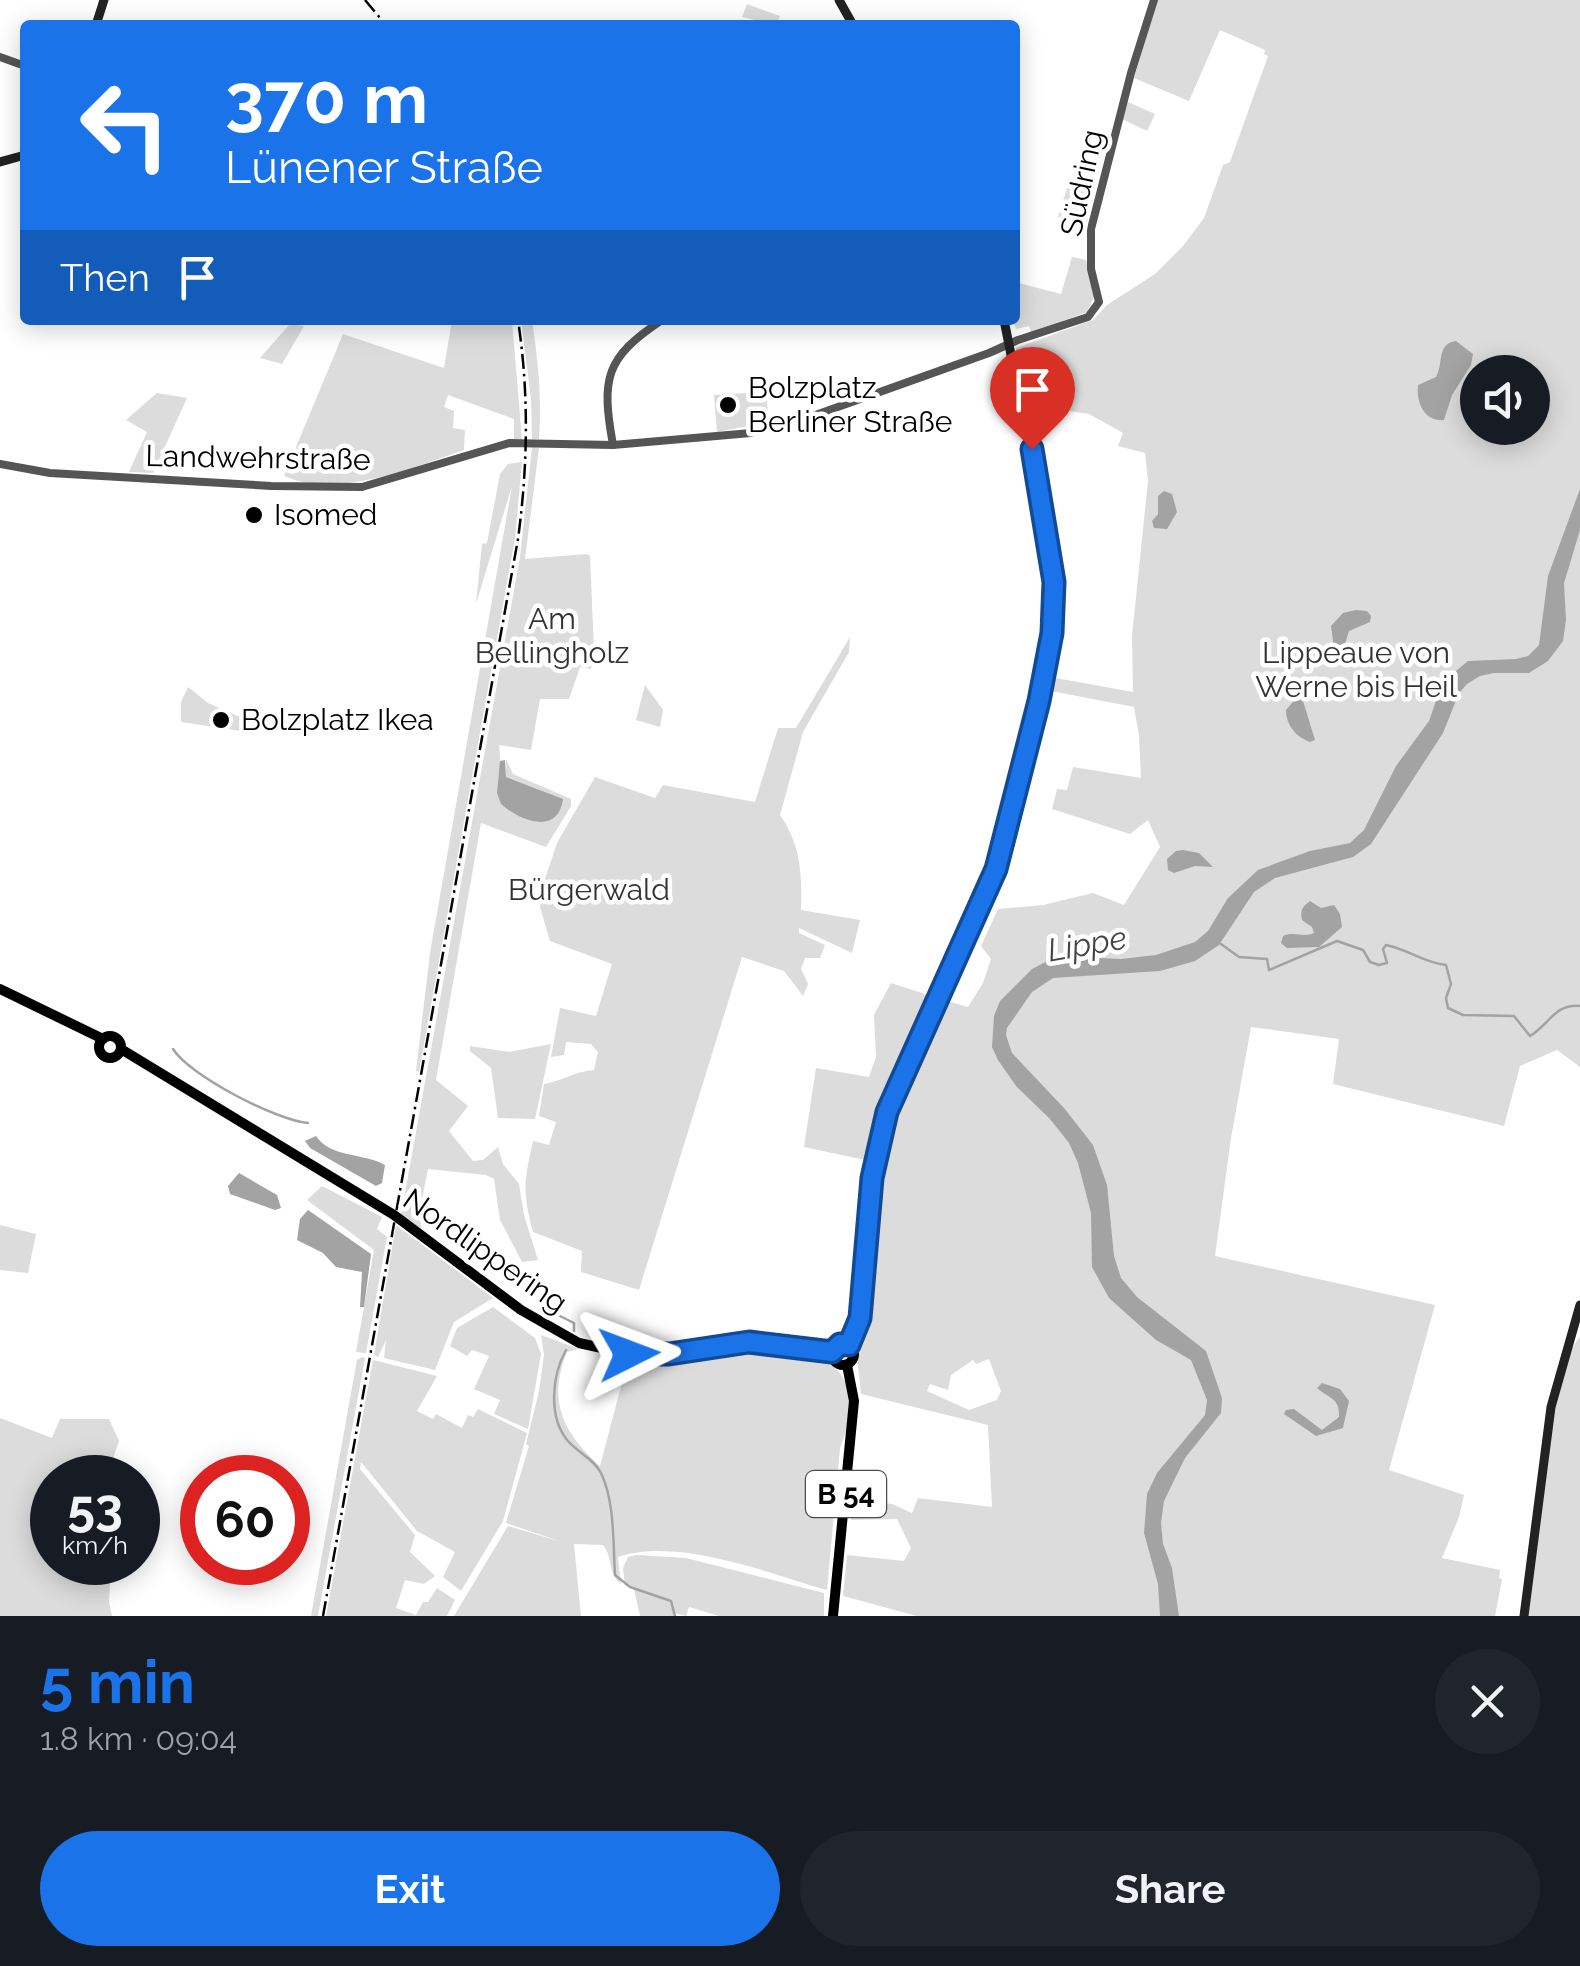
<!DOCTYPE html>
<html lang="en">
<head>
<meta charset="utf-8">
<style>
  :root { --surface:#171b24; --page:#20242c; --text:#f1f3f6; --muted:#9ea1a6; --accent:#1a73e8 }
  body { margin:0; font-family:Raleway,sans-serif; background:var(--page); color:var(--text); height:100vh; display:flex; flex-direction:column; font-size:38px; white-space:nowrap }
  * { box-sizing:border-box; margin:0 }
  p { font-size:32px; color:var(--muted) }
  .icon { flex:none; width:55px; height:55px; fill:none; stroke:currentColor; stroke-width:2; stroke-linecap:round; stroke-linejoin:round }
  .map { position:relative; height:1616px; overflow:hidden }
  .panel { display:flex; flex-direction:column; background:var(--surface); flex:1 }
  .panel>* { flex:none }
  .guide { position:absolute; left:20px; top:20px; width:1000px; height:305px; border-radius:10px; box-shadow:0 5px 25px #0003; background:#1a73e8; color:#fff; overflow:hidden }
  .fabs { position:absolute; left:1460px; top:355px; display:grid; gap:20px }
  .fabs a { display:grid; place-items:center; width:90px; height:90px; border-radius:50%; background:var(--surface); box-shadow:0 5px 25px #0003; font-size:50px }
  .speed { position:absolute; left:30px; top:1455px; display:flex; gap:20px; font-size:50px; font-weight:700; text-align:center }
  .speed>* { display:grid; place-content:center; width:130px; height:130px; border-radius:50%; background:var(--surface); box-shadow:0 5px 25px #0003; line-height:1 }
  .speed small { font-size:25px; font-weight:400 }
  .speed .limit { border:15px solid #d22; background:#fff; color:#111 }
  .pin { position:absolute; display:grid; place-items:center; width:85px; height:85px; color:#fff; margin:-102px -42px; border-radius:50% 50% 50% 0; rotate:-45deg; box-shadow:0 0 10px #0007 }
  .pin .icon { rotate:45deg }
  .me { position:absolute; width:110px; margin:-55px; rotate:87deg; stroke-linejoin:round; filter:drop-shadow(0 0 8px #0008) }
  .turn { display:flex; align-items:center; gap:35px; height:210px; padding:0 40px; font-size:45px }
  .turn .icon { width:130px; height:130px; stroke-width:2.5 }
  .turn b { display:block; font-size:70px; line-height:85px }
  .then { display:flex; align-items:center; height:95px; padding:0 40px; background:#0003; gap:20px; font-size:38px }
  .round { display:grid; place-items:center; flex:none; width:105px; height:105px; border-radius:52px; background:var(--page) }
  .head { display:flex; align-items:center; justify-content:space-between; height:170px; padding:0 40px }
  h1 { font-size:60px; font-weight:700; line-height:75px; color:var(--accent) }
  .action { display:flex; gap:20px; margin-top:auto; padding:20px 40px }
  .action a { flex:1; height:115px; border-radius:60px; background:var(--accent); color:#fff; font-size:40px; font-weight:700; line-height:115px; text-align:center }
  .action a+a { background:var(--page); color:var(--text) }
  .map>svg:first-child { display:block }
  .green { fill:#dcdcdc; fill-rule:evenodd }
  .water { fill:#a3a3a3 }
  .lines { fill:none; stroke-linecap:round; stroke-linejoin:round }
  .stream { stroke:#a3a3a3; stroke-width:2.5 }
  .tertiary { stroke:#555; stroke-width:8 }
  .secondary { stroke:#222; stroke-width:9 }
  .primary { stroke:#000; stroke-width:10 }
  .rail { stroke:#000; stroke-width:2.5; stroke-dasharray:15 5 2.5 5; stroke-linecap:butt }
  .route-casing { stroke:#114b97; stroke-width:25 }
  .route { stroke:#1a73e8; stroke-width:18 }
  .poi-dot { fill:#000; stroke:#fff; stroke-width:4 }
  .labels { text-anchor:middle; stroke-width:9; stroke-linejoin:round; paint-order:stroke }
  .shield { fill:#fff; stroke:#4c4c4c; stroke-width:2.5 }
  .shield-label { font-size:28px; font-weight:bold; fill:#000 }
  .street-label { font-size:30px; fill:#000; stroke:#fff }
  .poi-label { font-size:30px; fill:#000; stroke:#fff; text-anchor:start }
  .park-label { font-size:30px; fill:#333; stroke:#fff }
  .water-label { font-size:32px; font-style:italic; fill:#444; stroke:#fff }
</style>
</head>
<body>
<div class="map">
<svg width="1580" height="1616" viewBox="0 0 1580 1616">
  <rect width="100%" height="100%" fill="#fff"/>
  <g class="green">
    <path d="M1158,0H1580V1067L1557,1050L1520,1066L1504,1126L1333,1084L1339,1039L1251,1027L1231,1138L1215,1256L1435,1305L1389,1470L1464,1495L1459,1517L1442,1558L1500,1570L1499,1578L1502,1579L1495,1616H917L843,1596L847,1555L904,1561L911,1548L897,1519L851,1520L853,1499L892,1504L912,1513L918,1498L992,1507L988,1425L861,1394L857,1357L884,1128L921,1041L943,1000L968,1007L983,983L991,959L981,946L998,909L1043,905L1093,893L1124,905L1160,847L1148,820L1130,834L1052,809L1057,789L1067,790L1073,767L1141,778L1139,736L1134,707L1046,690L1050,677L1133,692L1132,636L1148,481L1145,453L1118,446L1123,433L1089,414L1029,405L1016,348L1093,320L1107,305L1155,274L1183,246L1204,218L1223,165L1230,162L1268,56L1264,54L1265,50L1220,30L1189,101L1134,78ZM1478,372H1532V428H1478ZM989,1359L1001,1391L997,1400L969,1410L927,1391L930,1384L948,1390L951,1375L973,1360L976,1364Z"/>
    <polygon points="747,4 780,16 776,25 742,17"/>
    <polygon points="1128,102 1155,114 1147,131 1122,119"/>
    <polygon points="1068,185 1094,192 1087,222 1058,217"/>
    <polygon points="1072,257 1086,260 1094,297 1087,312 1031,333 1029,326 1016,329 1013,320 1015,282 1061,294"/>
    <polygon points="285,320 293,320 290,324 304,326 282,364 260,358 289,325"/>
    <path d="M452,320H512L522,440L514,439V419L448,395L444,407L454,411L453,428L465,430L464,450C413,467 337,500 284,476L343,334L444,368Z"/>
    <path d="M521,320H532C538,359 542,399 539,439H532L531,399Z"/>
    <polygon points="766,392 769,422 717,432 714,395"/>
    <polygon points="157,393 187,398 153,473 129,472 147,432 126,420"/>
    <polygon points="532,447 539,448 525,559 587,554 590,556 594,650 591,669 580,667 569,699 540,699 531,750 499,745 501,768 498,782 543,791 506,777 506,759 513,774 571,799 571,806 546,847 481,823 436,1080 468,1106 449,1131 473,1161 483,1160 498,1147 503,1164 519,1184 524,1215 538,1260 522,1262 500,1220 494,1179 486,1175 428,1169 422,1199 421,1229 401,1215 520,557"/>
    <polygon points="522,462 515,538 419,1072 416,1071 430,953 512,486 476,604 482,544 487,543 500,474 508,464"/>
    <path d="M850,637L849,652L803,732L780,815C801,845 802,874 801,910L860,920L852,953L799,928V933L825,945L820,958H805L801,969L808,984L803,996L784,971L742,957L639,1290L581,1272L582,1251L533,1232C522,1190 524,1183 533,1141L549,1145L556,1122L539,1116L544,1084C562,1081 576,1071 594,1070L598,1052L591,1044L566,1042L564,1055L551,1057L560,1008L596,1016L612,964L550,941L540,907L545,879L557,843L595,777L655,798L663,785L755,802L778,728H796Z"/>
    <polygon points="645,685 663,710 660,727 636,720"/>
    <polygon points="188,687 208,703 256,724 254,733 181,722 181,702"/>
    <polygon points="891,983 934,997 891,1086 870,1161 804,1147 816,1068 869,1077 876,1057 874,1015"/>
    <polygon points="551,1044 535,1119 498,1118 491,1068 470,1051 470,1046 509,1052"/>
    <polygon points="322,1186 382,1217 377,1229 387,1237 366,1353 356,1352 374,1250 307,1200"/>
    <polygon points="0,1225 36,1234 28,1273 0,1270"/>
    <polygon points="396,1225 493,1298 454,1322 435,1370 384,1358 386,1340 378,1357 374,1355"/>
    <polygon points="493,1307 535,1338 541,1354 528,1429 494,1414 500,1400 474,1389 489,1356 472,1350 467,1356 450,1346 457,1328"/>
    <path d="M541,1335L579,1349L567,1352C547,1401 563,1433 600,1466L628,1360L680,1358L717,1350L719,1354L721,1349C794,1342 880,1351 840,1448L827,1590C767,1573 678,1537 618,1557L621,1584C608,1574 613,1557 603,1545L574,1544L581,1616H454L508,1526L562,1542L506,1523L529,1446L526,1444L539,1391L544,1355Z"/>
    <path d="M1580,1337V1616H1528C1537,1561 1546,1372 1580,1337Z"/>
    <polygon points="362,1357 365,1358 318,1616 311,1616 353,1382 357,1360"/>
    <polygon points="373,1360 437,1376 417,1411 433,1419 436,1414 462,1428 468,1415 473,1417 478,1409 527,1433 503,1521 461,1591 443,1577 455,1552 417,1531 361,1462 360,1469 415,1535 410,1552 435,1576 424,1584 405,1580 396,1608 416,1615 423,1602 428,1602 437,1588 455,1600 447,1616 326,1616"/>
    <polygon points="0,1418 52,1438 60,1419 109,1419 119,1441 109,1470 110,1477 52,1478 52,1562 111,1563 109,1602 112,1616 0,1616"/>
    <polygon points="637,1555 686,1558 824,1593 824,1616 719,1616 689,1607 686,1616 674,1613 675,1616 640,1616 634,1589 625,1585 623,1568 628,1557"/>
  </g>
  <g class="water">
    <path d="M1456,341L1473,354L1471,365L1452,395L1444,420C1424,422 1416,402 1418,385L1436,377C1444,363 1436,344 1456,341Z"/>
    <polygon points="1580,489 1580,530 1564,583 1566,620 1563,641 1548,661 1529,673 1494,673 1480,676 1467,684 1459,693 1443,733 1371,844 1353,857 1275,878 1254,892 1219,945 1195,961 1160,971 1053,978 1032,992 1007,1028 1006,1035 1012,1053 1064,1108 1093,1145 1107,1185 1114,1256 1121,1278 1137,1297 1206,1351 1222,1398 1221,1413 1185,1458 1164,1501 1161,1523 1163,1544 1172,1568 1179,1616 1160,1616 1158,1584 1144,1533 1147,1494 1157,1473 1205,1415 1207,1400 1191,1360 1156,1340 1109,1298 1092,1267 1091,1213 1078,1163 1069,1143 1050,1119 1016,1086 998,1060 992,1047 994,1016 1000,1001 1032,969 1057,956 1121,959 1156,955 1195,942 1208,931 1228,898 1258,870 1310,851 1350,843 1364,830 1396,766 1429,721 1437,698 1450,676 1468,661 1516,659 1528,656 1539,645 1548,576"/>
    <polygon points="1164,491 1172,494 1177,512 1167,529 1154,528 1152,521 1158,514 1158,496"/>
    <polygon points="1356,610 1367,611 1371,616 1370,622 1349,631 1344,647 1334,648 1331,626 1343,613"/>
    <path d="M1297,697L1303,701L1315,740L1310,742C1296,737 1286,725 1286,710Z"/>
    <path d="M505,760L506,777L563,799C558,836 520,821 501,804L497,793L500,761Z"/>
    <polygon points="1183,850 1199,853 1213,867 1195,866 1174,873 1168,870 1167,859 1176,851"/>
    <path d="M1310,901L1321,908L1334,905L1340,914L1342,927L1319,947L1287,948L1281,943L1283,936C1294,931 1303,938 1314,933L1312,927L1302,920C1300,910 1302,907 1310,901Z"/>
    <path d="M316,1136C330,1158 365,1153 385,1165L382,1183L376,1186L310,1148L305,1141Z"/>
    <polygon points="239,1173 277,1195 281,1208 275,1210 230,1194 228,1186"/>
    <polygon points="308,1210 371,1254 364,1307 360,1307 362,1272 336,1267 323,1253 297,1240 300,1219"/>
    <path d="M1322,1383L1340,1389L1349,1401L1343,1428L1316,1436L1284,1414L1286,1410L1294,1409L1322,1430L1339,1417C1340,1397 1329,1399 1317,1388Z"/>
  </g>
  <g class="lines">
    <g class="stream">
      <path d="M1221,944L1239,957L1267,959L1269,970L1337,941L1363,950L1370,962L1379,965L1387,963L1383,949L1386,945C1410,950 1424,963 1446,965L1451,984L1446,998L1448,1008L1463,1015L1514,1016L1530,1036C1550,1024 1554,1004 1580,1006"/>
      <path d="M173,1049C190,1076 276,1120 308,1123"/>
      <polyline points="552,1312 574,1323 574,1331"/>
      <path d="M566,1350C552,1375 548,1416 567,1440C577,1452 594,1459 601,1473C615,1502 613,1544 615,1575L630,1587L671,1601L675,1616"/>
    </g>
    <g class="tertiary">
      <polyline points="0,57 25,66"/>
      <path d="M613,445C601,378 605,358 662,320"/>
      <polyline points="0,464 50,473 271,486 362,487 509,443 613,445 751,433 807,418 989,353 1018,340 1088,317 1099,302 1091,269 1091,229 1131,73 1154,0"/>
    </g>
    <g class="secondary">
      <polyline points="839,0 853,25"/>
      <polyline points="96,25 104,0"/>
      <polyline points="0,162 25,155"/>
      <polyline points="849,1345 861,1312 872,1178 887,1112 903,1070 983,903 1005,839 1052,633 1054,582 1051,554 1004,320"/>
      <polyline points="1524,1616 1551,1407 1580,1305"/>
    </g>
    <g class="primary">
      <polyline points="0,989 103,1039"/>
      <circle cx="110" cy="1047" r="11"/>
      <polyline points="121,1049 394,1215 521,1310 579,1343 629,1354 669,1354 749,1342 832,1353"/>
      <circle cx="843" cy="1354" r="11"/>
      <polyline points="833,1616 854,1401 847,1365"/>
    </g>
    <g class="rail">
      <polyline points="365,0 386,25"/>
      <path d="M323,1616L518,539C528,465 529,393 518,320"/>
    </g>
  </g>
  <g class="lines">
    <g class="route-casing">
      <polyline id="route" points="629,1354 669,1354 749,1342 832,1352 840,1344 849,1345 860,1318 872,1178 887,1112 996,869 1039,701 1052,633 1054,582 1032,449"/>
    </g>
    <use href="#route" class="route"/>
  </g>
  <g class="poi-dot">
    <circle cx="728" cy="405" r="10"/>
    <circle cx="254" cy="515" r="10"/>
    <circle cx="221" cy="720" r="10"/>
  </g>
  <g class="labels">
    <rect class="shield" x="806" y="1471" width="80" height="46" rx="8"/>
    <g class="shield-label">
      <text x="846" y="1504">B 54</text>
    </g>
    <g class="street-label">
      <text transform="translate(1082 183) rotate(-78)" y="10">Südring</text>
      <text transform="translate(258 458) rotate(1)" y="10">Landwehrstraße</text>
      <text transform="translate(485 1251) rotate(35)" y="10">Nordlippering</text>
    </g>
    <g class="poi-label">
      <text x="748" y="398">Bolzplatz<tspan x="748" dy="34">Berliner Straße</tspan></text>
      <text x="274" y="525">Isomed</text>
      <text x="241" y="730">Bolzplatz Ikea</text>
    </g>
    <g class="park-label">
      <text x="552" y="629">Am<tspan x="552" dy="34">Bellingholz</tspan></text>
      <text x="1356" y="663">Lippeaue von<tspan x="1356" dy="34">Werne bis Heil</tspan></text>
      <text x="589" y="900">Bürgerwald</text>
    </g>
    <g class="water-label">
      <text transform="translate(1087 944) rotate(-10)" y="11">Lippe</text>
    </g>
  </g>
</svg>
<div class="fabs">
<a><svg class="icon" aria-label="sound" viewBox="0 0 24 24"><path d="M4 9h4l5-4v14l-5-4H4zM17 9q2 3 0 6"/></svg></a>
</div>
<div class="speed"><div>53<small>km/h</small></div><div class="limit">60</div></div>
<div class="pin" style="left:1032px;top:449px;background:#d93025"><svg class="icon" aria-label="arrive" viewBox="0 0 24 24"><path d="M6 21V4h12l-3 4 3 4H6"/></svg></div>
<svg class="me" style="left:629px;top:1354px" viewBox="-20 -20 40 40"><path d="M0-17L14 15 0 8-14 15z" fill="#1a73e8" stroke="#fff" stroke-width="4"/></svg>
<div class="guide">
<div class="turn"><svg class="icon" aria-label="left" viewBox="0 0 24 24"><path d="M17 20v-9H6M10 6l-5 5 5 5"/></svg><div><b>370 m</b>Lünener Straße</div></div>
<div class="then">Then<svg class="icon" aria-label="arrive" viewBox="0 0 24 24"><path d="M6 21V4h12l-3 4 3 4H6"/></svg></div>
</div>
</div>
<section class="panel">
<div class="head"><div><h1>5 min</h1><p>1.8 km · 09:04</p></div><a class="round"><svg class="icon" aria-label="close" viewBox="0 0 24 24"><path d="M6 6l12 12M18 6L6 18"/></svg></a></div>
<div class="action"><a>Exit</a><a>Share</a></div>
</section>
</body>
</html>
